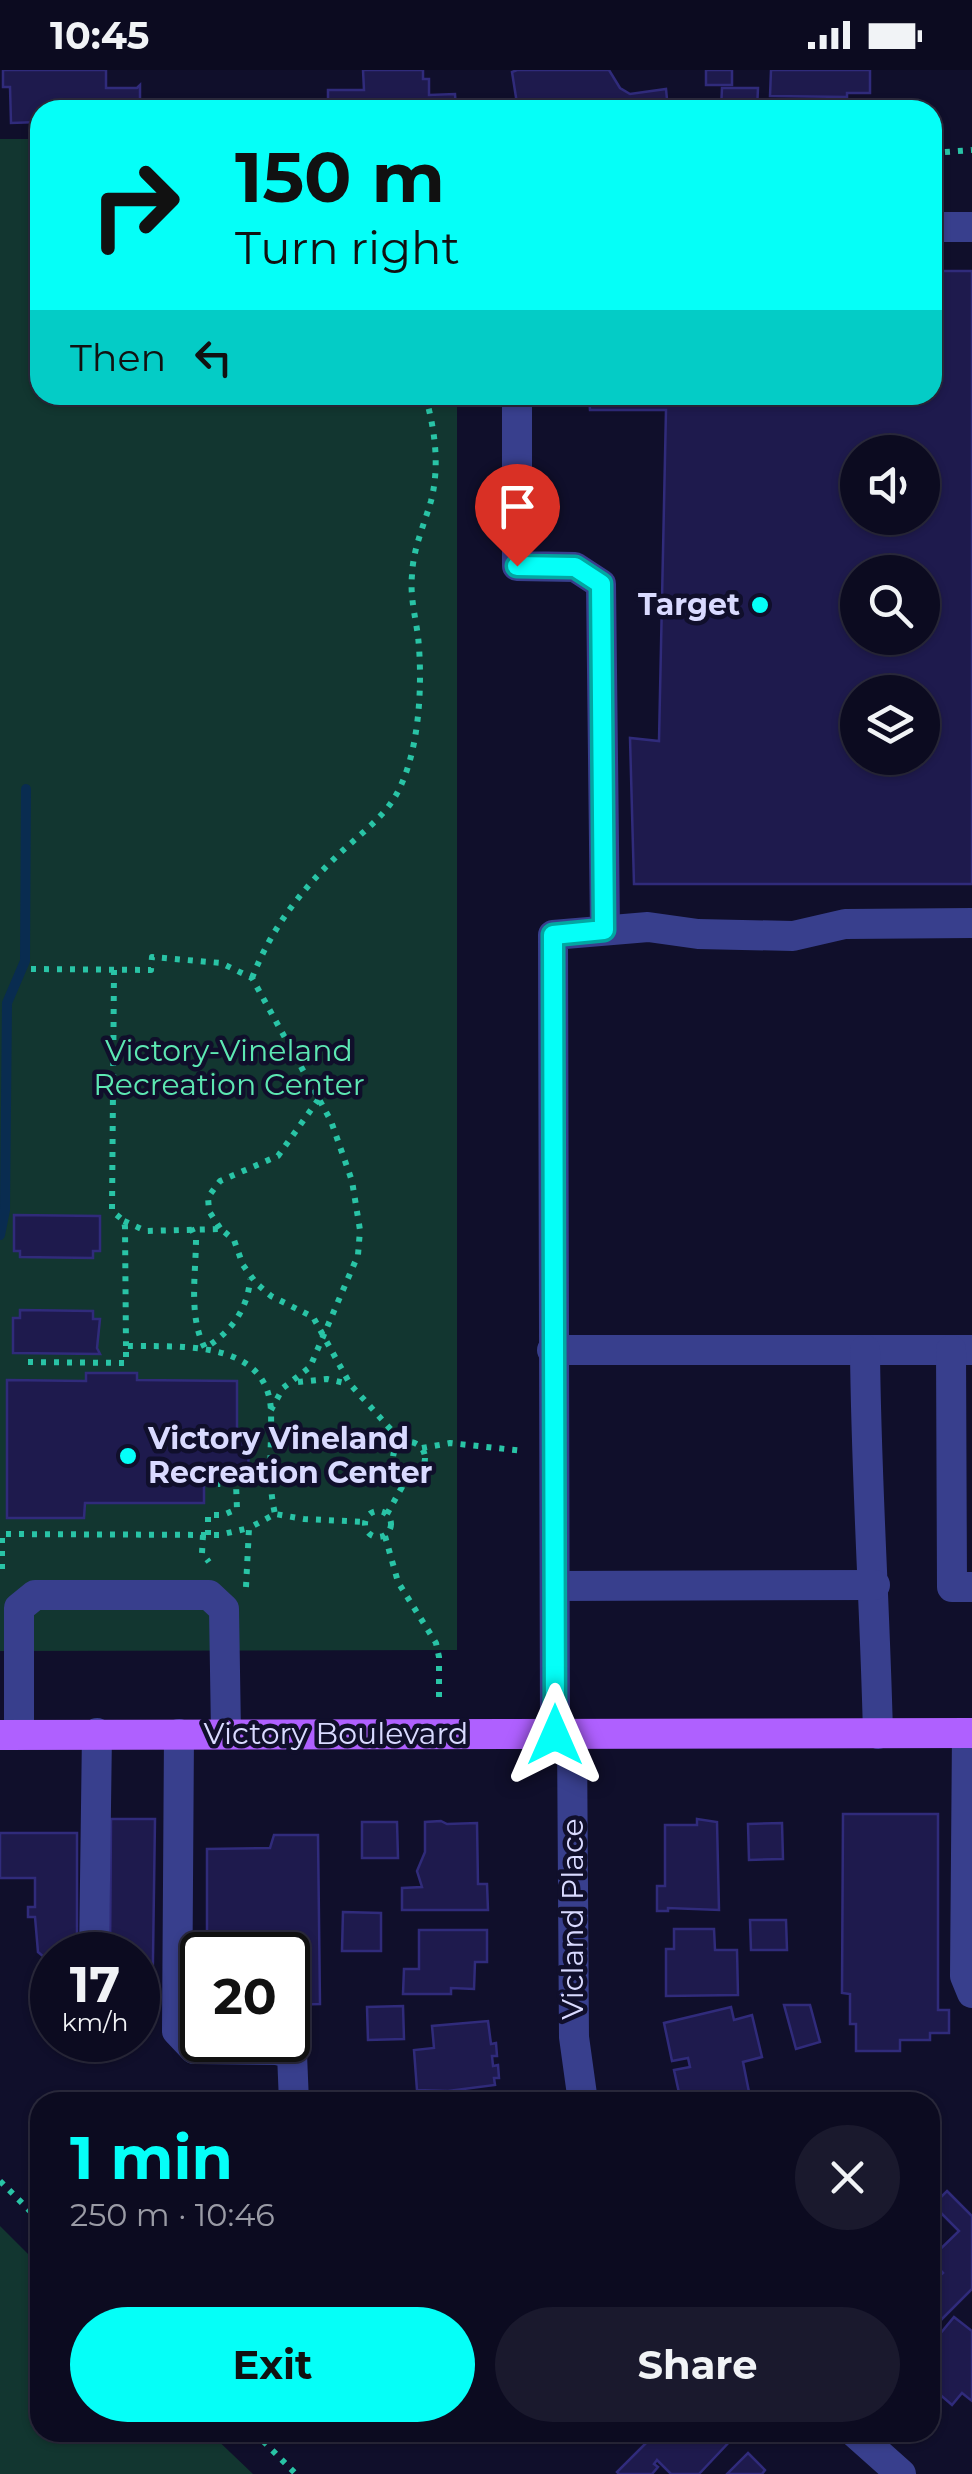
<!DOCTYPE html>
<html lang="en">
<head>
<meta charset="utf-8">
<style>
  :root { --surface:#0c0b20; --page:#1a192d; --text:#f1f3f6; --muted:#9a9ba5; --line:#2c2b3e; --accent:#05fff8 }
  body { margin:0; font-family:Montserrat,sans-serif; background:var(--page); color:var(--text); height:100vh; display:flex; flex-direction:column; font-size:38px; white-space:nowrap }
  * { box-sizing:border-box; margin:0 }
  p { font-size:32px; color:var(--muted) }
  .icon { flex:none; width:55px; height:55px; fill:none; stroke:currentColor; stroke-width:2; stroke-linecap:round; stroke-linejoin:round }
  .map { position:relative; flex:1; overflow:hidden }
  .panel { position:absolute; left:30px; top:2022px; width:910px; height:350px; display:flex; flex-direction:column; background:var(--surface); border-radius:30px; box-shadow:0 2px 8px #0004,0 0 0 2px var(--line) }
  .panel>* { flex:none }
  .banner { position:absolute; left:30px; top:30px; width:912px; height:305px; border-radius:30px; box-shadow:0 2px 8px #0004,0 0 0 2px var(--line); background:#05fff8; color:#111; overflow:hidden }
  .fabs { position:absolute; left:840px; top:365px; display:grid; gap:20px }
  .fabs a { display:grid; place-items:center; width:100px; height:100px; border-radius:50%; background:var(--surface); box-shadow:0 2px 8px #0004,0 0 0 2px var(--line); font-size:50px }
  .speed { position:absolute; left:30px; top:1862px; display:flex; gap:20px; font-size:50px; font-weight:700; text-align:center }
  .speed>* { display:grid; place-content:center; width:130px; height:130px; border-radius:50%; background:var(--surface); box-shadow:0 2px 8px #0004,0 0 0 2px var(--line); line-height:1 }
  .speed small { font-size:25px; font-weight:400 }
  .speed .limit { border:5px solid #111; border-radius:15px; background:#fff; color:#111 }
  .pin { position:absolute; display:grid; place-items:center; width:85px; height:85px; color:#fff; margin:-102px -42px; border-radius:50% 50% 50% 0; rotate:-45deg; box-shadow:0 0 10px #0007 }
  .pin .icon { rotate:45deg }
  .me { position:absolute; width:110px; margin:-55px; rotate:0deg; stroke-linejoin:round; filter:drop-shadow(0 0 8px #0008) }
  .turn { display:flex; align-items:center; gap:35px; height:210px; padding:0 40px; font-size:45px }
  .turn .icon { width:130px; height:130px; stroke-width:2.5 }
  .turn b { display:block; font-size:70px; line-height:85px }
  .then { display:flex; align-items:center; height:95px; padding:0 40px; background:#0003; gap:20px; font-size:38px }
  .round { display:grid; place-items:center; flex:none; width:105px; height:105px; border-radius:52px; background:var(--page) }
  .overview { display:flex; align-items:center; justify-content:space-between; height:170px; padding:0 40px }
  h1 { font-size:60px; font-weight:700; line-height:75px; color:var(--accent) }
  .button { display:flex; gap:20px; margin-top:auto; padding:20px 40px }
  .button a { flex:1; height:115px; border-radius:60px; background:var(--accent); color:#111; font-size:40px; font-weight:700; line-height:115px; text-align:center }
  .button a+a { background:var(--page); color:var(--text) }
  .status { display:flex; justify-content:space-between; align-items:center; height:70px; padding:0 50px; background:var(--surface); direction:ltr }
  .status svg { height:28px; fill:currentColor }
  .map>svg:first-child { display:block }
  .green { fill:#123630 }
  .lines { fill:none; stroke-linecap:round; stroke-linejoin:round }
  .stream { stroke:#092c50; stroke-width:10 }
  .building { fill:#1e1a4d; stroke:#302b7b; stroke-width:2.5; fill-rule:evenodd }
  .path { stroke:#29c4a6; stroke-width:6; stroke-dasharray:5 8; stroke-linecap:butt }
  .minor { stroke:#383f8d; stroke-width:30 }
  .major { stroke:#af60ff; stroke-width:30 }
  .route-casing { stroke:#03a6a1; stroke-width:25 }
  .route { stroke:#05fff8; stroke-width:18 }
  .poi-dot { fill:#05fff8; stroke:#100f2b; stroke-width:4 }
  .labels { text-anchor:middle; stroke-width:9; stroke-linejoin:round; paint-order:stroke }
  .poi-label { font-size:30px; font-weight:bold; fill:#d9daff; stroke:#100f2b; text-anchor:end }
  .park-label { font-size:30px; fill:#5de8b3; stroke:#100f2b }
  .street-label { font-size:30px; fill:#d9daff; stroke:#100f2b }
</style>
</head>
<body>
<div class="status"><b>10:45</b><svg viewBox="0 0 49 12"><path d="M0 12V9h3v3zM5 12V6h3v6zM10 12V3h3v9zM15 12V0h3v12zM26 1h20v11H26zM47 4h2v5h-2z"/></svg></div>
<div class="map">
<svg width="972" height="2404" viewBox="0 0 972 2404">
  <rect width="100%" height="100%" fill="#100f2b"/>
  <g class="green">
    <polygon points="0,69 40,69 40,325 457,325 457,1580 0,1581"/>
    <polygon points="0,2156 40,2196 40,2362 210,2363 253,2404 0,2404"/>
  </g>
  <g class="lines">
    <polyline class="stream" points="0,1165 5,1140 7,933 25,891 26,719"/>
  </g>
  <g class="building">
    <polygon points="3,0 106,0 106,18 137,18 140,15 140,40 40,40 39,52 11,53 10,17 3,17"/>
    <polygon points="363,0 423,0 423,9 429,9 429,25 455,24 456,40 324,40 324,33 328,33 328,20 364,20"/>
    <polygon points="517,0 609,0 620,18 630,24 666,19 668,40 518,40 512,2"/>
    <rect x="706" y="0" width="26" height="15"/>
    <polygon points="771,0 870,0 870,23 847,23 847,27 770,26"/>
    <polygon points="722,18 758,18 757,40 721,40"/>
    <path d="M932,201H972V814H634L630,668L659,671L666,340H590L589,325H932ZM858,382H922V448H858ZM858,502H922V568H858ZM858,622H922V688H858Z"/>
    <polygon points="14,1145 100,1146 100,1181 93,1181 93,1188 20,1187 20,1181 14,1181"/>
    <polygon points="20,1240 93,1241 93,1249 100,1249 97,1278 100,1284 13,1283 13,1248 20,1248"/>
    <polygon points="86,1303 137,1303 137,1310 237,1311 237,1364 249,1364 248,1408 204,1408 204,1433 85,1433 84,1448 7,1448 7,1310 86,1311"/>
    <polygon points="843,1744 938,1744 938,1940 949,1940 949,1963 930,1963 930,1970 900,1970 900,1981 856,1981 856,1954 850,1954 850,1924 842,1923"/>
    <polygon points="111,1749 155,1749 152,1957 138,1956 138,1885 110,1885"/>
    <polygon points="697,1749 717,1752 719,1840 668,1838 668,1841 657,1841 657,1816 665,1816 665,1755 697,1755"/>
    <polygon points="441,1751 447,1754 477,1753 478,1814 487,1814 488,1840 402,1840 402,1818 422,1817 417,1801 425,1782 425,1752"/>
    <polygon points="362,1752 397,1752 398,1788 362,1788"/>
    <polygon points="782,1753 783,1789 749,1790 748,1754"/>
    <polygon points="0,1763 77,1763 77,1885 44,1887 38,1882 35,1847 28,1847 28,1837 35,1837 35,1808 0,1808"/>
    <polygon points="274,1765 318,1765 320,1934 288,1935 288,1885 207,1885 207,1779 270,1778"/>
    <polygon points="343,1842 381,1843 381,1881 342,1881"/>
    <polygon points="750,1850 786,1850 787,1880 751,1880"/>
    <polygon points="674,1859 714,1859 715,1880 737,1880 738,1925 666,1926 666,1879 674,1879"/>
    <polygon points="419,1860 487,1860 487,1892 475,1892 474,1919 451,1918 451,1924 403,1924 404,1899 419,1899"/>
    <polygon points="784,1935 810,1935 820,1972 796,1979"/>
    <polygon points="403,1936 404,1969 368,1970 367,1937"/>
    <polygon points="731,1937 734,1950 752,1945 762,1987 743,1992 751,2032 681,2032 674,2000 690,1997 688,1988 672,1991 664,1953"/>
    <polygon points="488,1951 491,1974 496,1973 497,1986 492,1986 493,1996 498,1995 499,2008 494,2008 495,2015 448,2021 417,2020 414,1980 434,1978 432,1956"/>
    <polygon points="947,2121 972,2146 972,2219 942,2249 936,2244 930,2250 930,2203 936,2209 943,2203 930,2189 959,2161 933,2135"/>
    <polygon points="954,2247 972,2261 972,2331 962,2323 952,2335 930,2316 930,2276"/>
    <polygon points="657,2362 726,2362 732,2369 699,2404 671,2404 657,2390 654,2394 658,2397 652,2404 619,2404 617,2402"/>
    <polygon points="748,2383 765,2400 762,2404 727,2404"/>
  </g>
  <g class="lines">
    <g class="path">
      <polyline points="932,83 972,80"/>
      <polyline points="31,899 151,900 152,887 221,893 252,908 331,1051 352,1111 360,1160 358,1185 310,1297 283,1318 271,1340"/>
      <polyline points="114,900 112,1141 124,1151 125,1157 126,1276"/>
      <path d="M252,908C271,859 301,820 339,784C357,767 380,750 393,730C420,688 423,614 418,566C415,545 410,526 412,505C413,479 424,455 431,431C440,396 435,359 425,325"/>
      <polyline points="124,1151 146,1161 221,1159 234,1170 243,1195 256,1213 271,1226 313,1247 350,1314 403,1373"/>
      <path d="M191,1158L196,1169C196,1203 188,1247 205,1278C231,1262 248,1239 250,1209"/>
      <polyline points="220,1158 209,1141 208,1127 220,1111 278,1086 338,1002"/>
      <path d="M28,1292L126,1293V1276C177,1277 269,1268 271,1342C272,1377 267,1409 275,1444"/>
      <polyline points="298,1312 327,1309 349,1314"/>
      <circle cx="409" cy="1388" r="16"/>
      <polyline points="422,1378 450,1373 524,1381"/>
      <circle cx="378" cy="1454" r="13"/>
      <polyline points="387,1444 402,1417 405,1402"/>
      <polyline points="203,1465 202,1483 209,1492"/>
      <polyline points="208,1465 208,1445 223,1445 237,1439 236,1414 218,1414"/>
      <polyline points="385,1466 398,1512 436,1573 439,1587 439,1633"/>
      <polyline points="2,1499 2,1464 219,1465 249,1458"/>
      <polyline points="246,1517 249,1458 275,1444 304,1449 365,1452"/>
      <polyline points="0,2111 40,2151"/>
      <polyline points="254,2362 296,2404"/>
    </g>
    <g class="minor">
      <polyline points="932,157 972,157"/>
      <polyline points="517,325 517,496 575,497 601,514 605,860"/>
      <polyline points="552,1280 972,1280"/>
      <path d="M865,1280C866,1408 875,1536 878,1664"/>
      <polyline points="951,1280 952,1517 972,1517"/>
      <polyline points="555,1516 875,1515"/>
      <polyline points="967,1663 965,1906 972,1923"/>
      <polyline points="179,1664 177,1961 194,1979 277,1980 292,1984 294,2032"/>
      <polyline points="19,1665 19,1538 35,1525 209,1525 224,1539 226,1663"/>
      <polyline points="555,1665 553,865 648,857 698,864 793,866 845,854 972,853"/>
      <polyline points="572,1665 574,1967 583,2032"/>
      <polyline points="94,1885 97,1663"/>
      <polyline points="854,2362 901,2404"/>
    </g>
    <polyline class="major" points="0,1665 972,1663"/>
  </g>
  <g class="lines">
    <g class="route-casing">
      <polyline id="route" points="517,496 575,497 601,514 604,860 553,865 555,1665"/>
    </g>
    <use href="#route" class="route"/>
  </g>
  <g class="poi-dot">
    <circle cx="760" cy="535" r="10"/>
    <circle cx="128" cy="1386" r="10"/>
  </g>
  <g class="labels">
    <g class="poi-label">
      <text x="740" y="545">Target</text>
      <text x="148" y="1379" text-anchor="start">Victory Vineland<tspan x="148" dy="34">Recreation Center</tspan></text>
    </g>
    <g class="park-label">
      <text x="229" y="991">Victory-Vineland<tspan x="229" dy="34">Recreation Center</tspan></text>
    </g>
    <g class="street-label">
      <text x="336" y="1674">Victory Boulevard</text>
      <text transform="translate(573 1849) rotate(-90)" y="10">Vicland Place</text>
    </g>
  </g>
</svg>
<div class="fabs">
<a><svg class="icon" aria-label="sound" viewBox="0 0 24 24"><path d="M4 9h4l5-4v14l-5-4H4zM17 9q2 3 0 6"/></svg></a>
<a><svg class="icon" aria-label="search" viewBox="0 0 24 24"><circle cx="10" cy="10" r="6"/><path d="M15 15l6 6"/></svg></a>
<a><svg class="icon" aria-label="layers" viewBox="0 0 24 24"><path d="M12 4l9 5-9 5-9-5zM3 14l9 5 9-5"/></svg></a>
</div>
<div class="speed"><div>17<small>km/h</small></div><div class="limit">20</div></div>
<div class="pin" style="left:517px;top:496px;background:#d93025"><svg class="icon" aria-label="arrive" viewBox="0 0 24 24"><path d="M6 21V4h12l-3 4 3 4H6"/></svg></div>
<svg class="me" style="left:555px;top:1665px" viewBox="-20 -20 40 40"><path d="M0-17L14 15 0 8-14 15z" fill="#05fff8" stroke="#fff" stroke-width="4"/></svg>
<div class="banner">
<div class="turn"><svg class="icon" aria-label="right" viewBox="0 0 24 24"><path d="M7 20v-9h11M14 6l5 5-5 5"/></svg><div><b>150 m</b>Turn right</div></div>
<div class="then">Then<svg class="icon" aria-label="left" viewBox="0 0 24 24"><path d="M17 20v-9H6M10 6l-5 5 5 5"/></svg></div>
</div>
<section class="panel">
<div class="overview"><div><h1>1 min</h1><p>250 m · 10:46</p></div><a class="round"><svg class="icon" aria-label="close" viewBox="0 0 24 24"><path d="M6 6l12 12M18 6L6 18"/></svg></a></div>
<div class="button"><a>Exit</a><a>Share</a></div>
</section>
</div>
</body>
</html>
